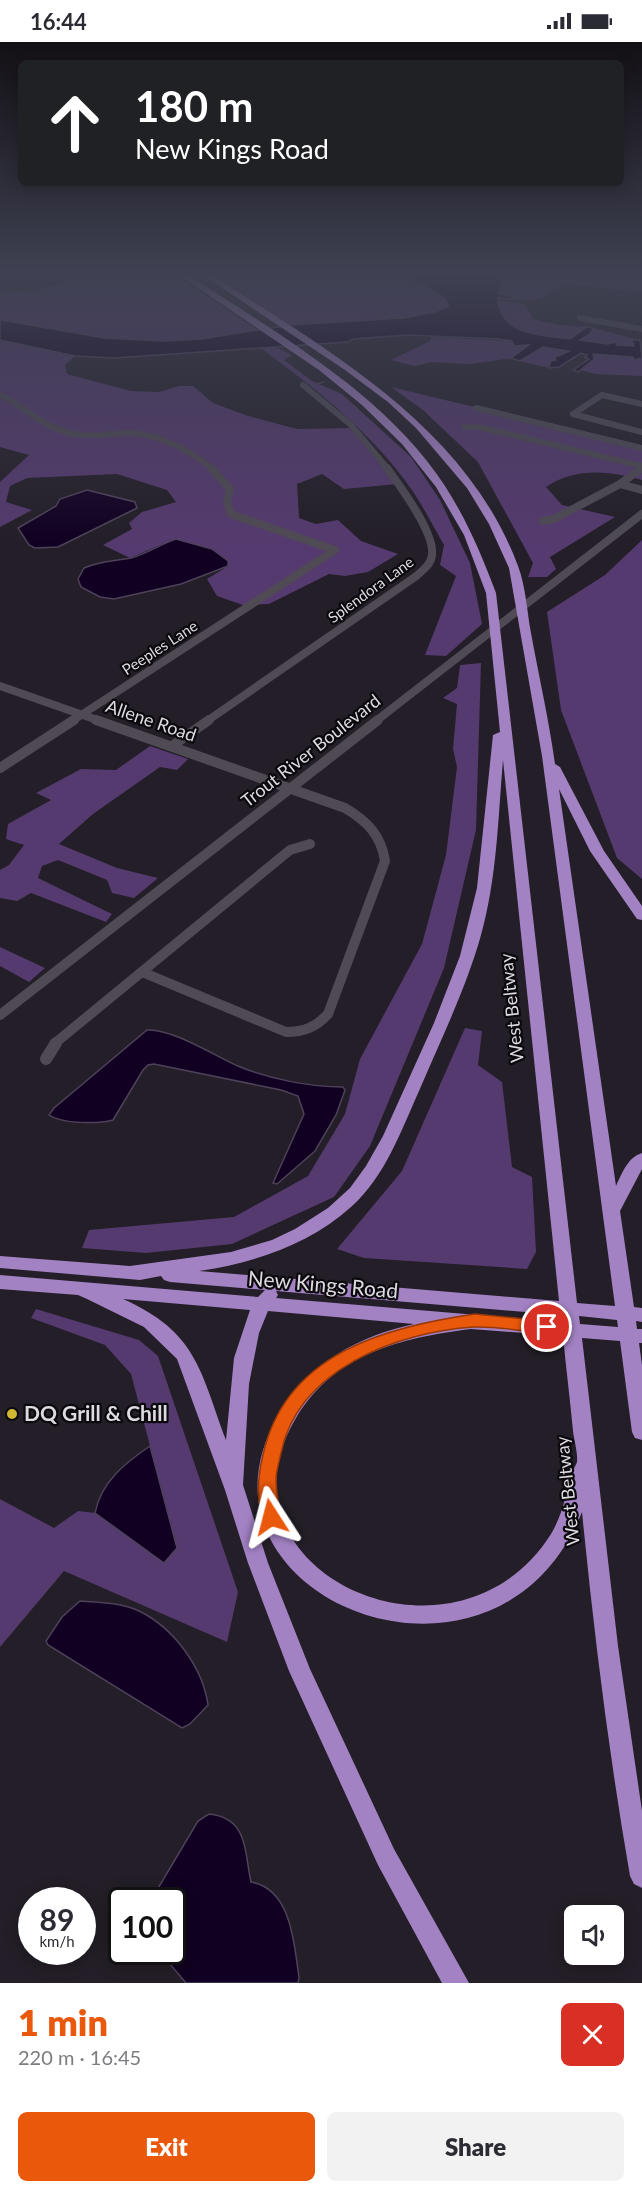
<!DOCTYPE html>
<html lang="en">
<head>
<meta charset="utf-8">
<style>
  :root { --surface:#fff; --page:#f2f2f3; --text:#2b2b33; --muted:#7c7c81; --accent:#ea580c }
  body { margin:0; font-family:Lato,sans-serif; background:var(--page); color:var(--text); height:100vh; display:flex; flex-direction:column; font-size:22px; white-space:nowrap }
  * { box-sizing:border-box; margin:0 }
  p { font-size:20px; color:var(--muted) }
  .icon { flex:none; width:33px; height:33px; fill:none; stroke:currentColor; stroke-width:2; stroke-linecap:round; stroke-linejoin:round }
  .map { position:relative; height:1941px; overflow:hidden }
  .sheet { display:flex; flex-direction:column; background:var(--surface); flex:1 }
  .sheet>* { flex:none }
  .banner { position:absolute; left:18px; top:18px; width:606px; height:126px; border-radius:9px; box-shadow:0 3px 15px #0003; background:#202124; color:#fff; overflow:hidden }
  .fabs { position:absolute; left:564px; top:1863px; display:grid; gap:12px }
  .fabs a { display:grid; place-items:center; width:60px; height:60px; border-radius:9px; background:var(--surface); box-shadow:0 3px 15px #0003; font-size:30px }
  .speed { position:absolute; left:18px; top:1845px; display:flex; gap:12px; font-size:30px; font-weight:700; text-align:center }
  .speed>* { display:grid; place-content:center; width:78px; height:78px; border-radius:50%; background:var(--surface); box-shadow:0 3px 15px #0003; line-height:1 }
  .speed small { font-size:15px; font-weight:400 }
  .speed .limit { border:3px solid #111; border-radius:9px; background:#fff; color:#111 }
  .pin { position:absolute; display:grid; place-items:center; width:51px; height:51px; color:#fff; margin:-26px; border:3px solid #fff; border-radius:50%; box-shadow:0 2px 6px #0007 }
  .me { position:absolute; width:66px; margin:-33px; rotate:351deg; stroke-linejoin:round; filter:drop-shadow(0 0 4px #0008) }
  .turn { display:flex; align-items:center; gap:21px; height:126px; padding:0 18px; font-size:27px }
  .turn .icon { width:78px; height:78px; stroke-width:2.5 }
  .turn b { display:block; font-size:42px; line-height:51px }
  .round { display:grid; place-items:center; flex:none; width:63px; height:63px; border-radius:9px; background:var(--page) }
  .overview { display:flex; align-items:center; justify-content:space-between; height:102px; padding:0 18px }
  h1 { font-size:36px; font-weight:800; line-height:45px; color:var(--accent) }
  .cta { display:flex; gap:12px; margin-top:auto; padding:12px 18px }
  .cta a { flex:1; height:69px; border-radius:9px; background:var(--accent); color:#fff; font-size:24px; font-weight:800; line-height:69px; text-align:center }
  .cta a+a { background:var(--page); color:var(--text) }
  .status { display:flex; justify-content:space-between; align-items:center; height:42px; padding:0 30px; background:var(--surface); direction:ltr }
  .status svg { height:16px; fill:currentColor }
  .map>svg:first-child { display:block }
  .green { fill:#553a6f }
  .water { fill:#110021; stroke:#4e425b; stroke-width:1.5 }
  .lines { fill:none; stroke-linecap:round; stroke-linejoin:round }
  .stream { stroke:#4e425b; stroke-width:1.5 }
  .minor-far3 { stroke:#4f4a54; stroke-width:6 }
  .minor-far2 { stroke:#4f4a54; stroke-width:8 }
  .minor-far1 { stroke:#4f4a54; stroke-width:10 }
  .minor { stroke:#4f4a54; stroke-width:12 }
  .highway { fill:#a382c4; fill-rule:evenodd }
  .route { fill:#ea580c; stroke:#983908; stroke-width:1.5 }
  .poi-dot { fill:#d2b735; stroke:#0b090d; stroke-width:2 }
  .labels { text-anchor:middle; stroke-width:4.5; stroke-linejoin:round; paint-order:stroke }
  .far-street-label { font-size:15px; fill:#dddbe1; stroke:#0b090d }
  .street-label { font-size:18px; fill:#dddbe1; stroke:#0b090d }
  .near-street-label { font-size:21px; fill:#dddbe1; stroke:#0b090d }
  .near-poi-label { font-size:21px; font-weight:bold; fill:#dddbe1; stroke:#0b090d; text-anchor:start }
</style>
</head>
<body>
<div class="status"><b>16:44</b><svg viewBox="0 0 49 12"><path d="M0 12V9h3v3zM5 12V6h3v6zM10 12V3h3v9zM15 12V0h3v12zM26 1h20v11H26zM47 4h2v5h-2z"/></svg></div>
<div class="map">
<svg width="642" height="1941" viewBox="0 0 642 1941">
  <rect width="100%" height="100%" fill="#231e27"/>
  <g class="green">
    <path d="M58,229H155L163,235L180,236L258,288L201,297L139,299L78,293L0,278V247C23,253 48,249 68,236V231Z"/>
    <polygon points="219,229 410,229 406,232 446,257 450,264 435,270 404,276 297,284 290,283 212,232"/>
    <polygon points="494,229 642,229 633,235 642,238 642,250 563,242 541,256 530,258 498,252 499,246 502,246"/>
    <path d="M498,258L525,262L533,277L559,283L587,285L570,297C543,293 499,294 498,258Z"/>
    <polygon points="593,286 635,297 634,304 579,298 591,291"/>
    <polygon points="432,295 512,299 515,304 530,303 511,316 471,322 432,320 414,324 391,318 430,299"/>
    <polygon points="0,298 75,314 65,323 67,332 131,349 159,350 179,344 193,344 213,361 248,374 297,387 350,386 397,442 344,447 322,432 297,442 299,476 316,482 338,478 361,499 398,512 368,530 345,534 329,532 269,562 243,563 217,554 207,537 228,524 167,500 130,516 103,503 132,487 129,481 142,470 176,460 167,448 117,432 27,436 10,444 6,460 32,468 0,485 0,440 29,413 0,405"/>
    <polygon points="543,305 570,309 548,323 549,326 520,319"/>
    <path d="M261,306H278L292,313L284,318L312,339L342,352L411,415L440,458L470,521L482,582L446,614L425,613L456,534L440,523L444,503C434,486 425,468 414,451C374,392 317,348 261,306Z"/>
    <polygon points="593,312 634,315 635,318 642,316 642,334 596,332 581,328 594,317"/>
    <path d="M391,345L642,405V438C609,429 576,425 546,445L562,463L615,475L550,515L556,527L547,535H528L533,521L478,420L423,368Z"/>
    <polygon points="642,498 642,837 617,816 561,668 547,570 605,533"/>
    <polygon points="481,621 476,788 444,926 370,1104 334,1155 232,1202 146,1211 82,1206 89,1188 234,1175 308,1134 345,1072 360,1017 422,902 446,813 457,725 453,707 457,662 443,656 457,646 460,623"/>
    <polygon points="150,704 188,717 177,728 160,725 93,772 59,802 117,826 158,836 134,856 112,851 107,838 58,818 42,824 38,836 112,872 106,880 31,851 17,859 0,856 0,828 9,823 24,803 6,797 8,782 51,758 36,751 81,727 116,728"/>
    <polygon points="0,905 45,926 29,940 0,924"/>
    <polygon points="465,986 482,989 478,1023 502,1040 512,1125 532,1135 536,1210 527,1227 364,1216 337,1207 402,1129"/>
    <polygon points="36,1267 139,1298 158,1314 238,1550 227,1600 64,1529 0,1605 0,1457 54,1486 78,1469 95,1471 164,1520 177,1506 131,1332 105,1303 31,1276"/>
  </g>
  <g class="water">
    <path d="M410,229H494L503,245L499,246L498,252L530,258L498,256C499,294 541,293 570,297L587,285L593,286L591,291L580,298L608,302L615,300L617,303L634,304L632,298H640L642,316L634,318L633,315L593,312L594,317L578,330L573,328L589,317L585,315L587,313L581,311L559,325L549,326L551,319L556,318L554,316L569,309L543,305L520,319L511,316L529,303L514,304L512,299L498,297L408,293L353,297L348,300L114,316L75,314L0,298V278L105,296L164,299L201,297L290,283L404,276L435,270L449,264C448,255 421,240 412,240L411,235L405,233Z"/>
    <polygon points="87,448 135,460 137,466 58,505 35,506 29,503 18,486 56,464 60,457"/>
    <path d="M176,497L212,507L228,519V524L181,542L114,557L100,555L81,545L78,537L84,526C98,519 115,519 131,516C147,512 160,502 176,497Z"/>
    <path d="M147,988C171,986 215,1014 238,1024C269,1037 310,1045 343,1045L345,1048L336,1073L315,1109L277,1142L273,1141L304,1072L298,1054L281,1048L154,1022L148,1023L143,1028L113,1078C98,1082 62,1082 49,1073L54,1066Z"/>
    <path d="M150,1404L177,1506L164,1521L95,1471C101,1440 125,1421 150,1404Z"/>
    <path d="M80,1559C98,1560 122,1561 139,1569C174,1586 203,1626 208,1663L190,1682L182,1686L48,1603L46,1599L62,1575Z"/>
    <path d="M209,1772C248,1776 244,1808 251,1840C292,1847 294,1903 299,1935L298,1941H186L170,1922L151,1910H172V1858H151L198,1779Z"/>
  </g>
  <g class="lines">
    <polyline class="stream" points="312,343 324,340"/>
    <g class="minor-far3">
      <polyline points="580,276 642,287"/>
      <polyline points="303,343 351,383 388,427"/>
      <path d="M0,353C26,365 39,383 69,391C89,396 108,391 129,391C160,392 190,409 213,427"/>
      <polyline points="642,362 602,353 573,372 642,390"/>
      <polyline points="476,366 642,406"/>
      <polyline points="465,385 479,385 642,424"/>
    </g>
    <g class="minor-far2">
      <polyline points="211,426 230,447 227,460 231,472 335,508"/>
      <polyline points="620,442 642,448"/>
      <polyline points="543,479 554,477 620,442 642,426"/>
      <polyline points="0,644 100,679"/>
      <polyline points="72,679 335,508"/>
      <path d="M207,679L415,535C422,529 431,523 432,513C435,491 400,444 387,426"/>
      <polyline points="376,679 642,472"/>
    </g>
    <g class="minor-far1">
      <path d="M96,678L345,766C367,779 381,793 385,819L328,972C316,985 304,990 286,990L142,930"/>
      <polyline points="172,704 209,678"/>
      <polyline points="0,726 74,678"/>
      <polyline points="0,973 378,678"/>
      <polyline points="54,1002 290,808 310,802"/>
    </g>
    <polyline class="minor" points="46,1017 56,1001"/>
    <path class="highway" d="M173,229H182C273,289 385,351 445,444C467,478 482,514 496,551L577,1261L615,1264L542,714L509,526L489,482L467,446L416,386L388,360L345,328L197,229H206C326,308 465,382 518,524C526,545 527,570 531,591C539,635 549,678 555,722L560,725L604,809L642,864V878L637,877L590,809L559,747L616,1144C622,1131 628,1115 642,1111V1127L620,1169L634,1265L642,1266V1280L636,1279L637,1287H642V1301H639L642,1323V1398L635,1396L632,1390L620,1299L582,1296L618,1604L642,1769V1846L634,1842L630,1834C609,1713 594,1592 582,1470C495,1687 168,1552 281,1369C311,1320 359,1294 414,1282L268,1269L259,1291L249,1342L243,1443L268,1521L310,1627L394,1807L469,1941H442L378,1823L289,1629L248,1521L225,1448L177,1317L144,1285L87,1257L78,1253L0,1247V1233L258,1255L265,1248L170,1240L164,1238L161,1234L140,1238L0,1226V1214L130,1224L231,1210L272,1198L295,1187L328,1166L350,1146L366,1124L383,1094L434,981L460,914L477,846L493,693L500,690L486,551L464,493L436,445L402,402L362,363L319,328ZM503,718L559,1259L199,1229C253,1221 309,1203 351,1165C385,1135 401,1089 419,1049C441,997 466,947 481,893C497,836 498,776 503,718ZM276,1249L560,1273L561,1280L276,1256L278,1253ZM123,1257L250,1268L234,1316L226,1398C200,1328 197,1290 123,1257ZM579,1274L617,1278L618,1285L580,1282ZM471,1287L563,1294C566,1326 570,1357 573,1389C574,1398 578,1411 577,1420C576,1423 574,1426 573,1428C566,1451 563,1472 551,1492C455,1644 205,1529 296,1376C335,1311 401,1296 471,1287Z"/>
  </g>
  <linearGradient id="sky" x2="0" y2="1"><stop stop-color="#131015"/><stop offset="0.46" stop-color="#3f4152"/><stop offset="1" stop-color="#3f4152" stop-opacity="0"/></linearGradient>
  <rect width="642" height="501" fill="url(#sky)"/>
  <path class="route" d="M475,1272L547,1279L555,1285L547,1292C523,1289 497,1284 474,1285C397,1290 298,1327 281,1411C279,1420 276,1430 276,1438C276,1450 279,1463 281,1475L278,1480L271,1482L265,1480C255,1460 258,1434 263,1413C285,1311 386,1285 475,1272Z"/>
  <circle class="poi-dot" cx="12" cy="1372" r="6"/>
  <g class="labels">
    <g class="far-street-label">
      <text transform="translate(371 548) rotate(-36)" y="5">Splendora Lane</text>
      <text transform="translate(160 606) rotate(-33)" y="5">Peeples Lane</text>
    </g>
    <g class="street-label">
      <text transform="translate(151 679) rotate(19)" y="6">Allene Road</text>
      <text transform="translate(311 709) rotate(-38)" y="6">Trout River Boulevard</text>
      <text transform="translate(512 966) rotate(-96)" y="6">West Beltway</text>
      <text transform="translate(568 1449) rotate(-96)" y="6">West Beltway</text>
    </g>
    <g class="near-street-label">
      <text transform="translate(323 1243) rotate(5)" y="7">New Kings Road</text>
    </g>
    <g class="near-poi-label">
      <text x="24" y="1379">DQ Grill &amp; Chill</text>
    </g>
  </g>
</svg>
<div class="fabs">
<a><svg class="icon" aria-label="sound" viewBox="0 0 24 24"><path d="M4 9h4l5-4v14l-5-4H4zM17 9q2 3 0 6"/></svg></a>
</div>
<div class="speed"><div>89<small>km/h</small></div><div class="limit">100</div></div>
<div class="pin" style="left:547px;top:1285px;background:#d93025"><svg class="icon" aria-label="arrive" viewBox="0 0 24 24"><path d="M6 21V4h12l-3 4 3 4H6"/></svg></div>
<svg class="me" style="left:271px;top:1475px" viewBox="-20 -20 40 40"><path d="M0-17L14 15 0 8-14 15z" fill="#ea580c" stroke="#fff" stroke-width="4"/></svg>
<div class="banner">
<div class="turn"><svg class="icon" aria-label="ahead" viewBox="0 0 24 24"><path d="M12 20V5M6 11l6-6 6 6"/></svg><div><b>180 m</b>New Kings Road</div></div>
</div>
</div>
<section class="sheet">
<div class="overview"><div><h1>1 min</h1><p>220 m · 16:45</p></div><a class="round" style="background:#d93025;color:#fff"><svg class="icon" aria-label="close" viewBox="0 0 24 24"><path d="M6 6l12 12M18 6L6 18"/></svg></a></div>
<div class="cta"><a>Exit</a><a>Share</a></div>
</section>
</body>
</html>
